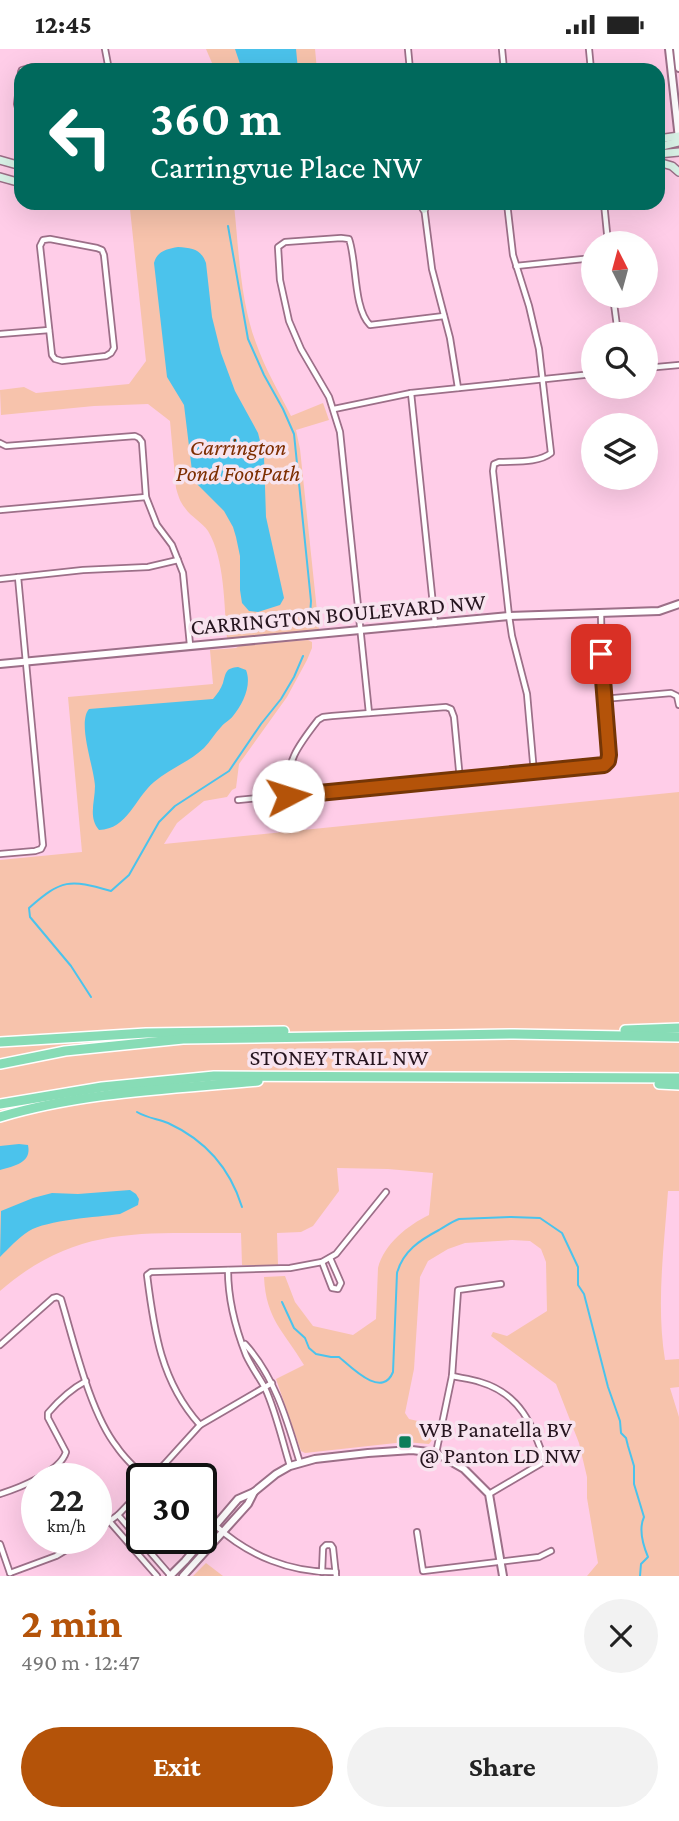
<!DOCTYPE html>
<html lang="en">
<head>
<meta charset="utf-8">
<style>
  :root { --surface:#fff; --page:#f2f2f2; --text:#222; --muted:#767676; --accent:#b45309 }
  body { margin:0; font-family:"Crimson Pro",serif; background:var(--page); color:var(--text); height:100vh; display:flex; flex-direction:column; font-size:26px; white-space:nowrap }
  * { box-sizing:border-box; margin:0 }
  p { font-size:23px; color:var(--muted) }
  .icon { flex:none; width:38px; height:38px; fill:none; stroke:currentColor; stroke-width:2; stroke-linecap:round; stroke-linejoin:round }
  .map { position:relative; height:1527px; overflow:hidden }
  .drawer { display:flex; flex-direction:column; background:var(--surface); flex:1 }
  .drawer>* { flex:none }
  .hud { position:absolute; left:14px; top:14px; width:651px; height:147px; border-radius:21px; box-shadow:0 7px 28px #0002; background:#00695c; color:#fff; overflow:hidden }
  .needle { width:46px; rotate:354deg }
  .buttons { position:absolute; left:581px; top:182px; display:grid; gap:14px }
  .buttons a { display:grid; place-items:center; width:77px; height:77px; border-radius:50%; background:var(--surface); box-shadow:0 7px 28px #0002; font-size:35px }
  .speed { position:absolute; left:21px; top:1414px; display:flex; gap:14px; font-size:35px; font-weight:700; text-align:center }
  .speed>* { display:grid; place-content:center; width:91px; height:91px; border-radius:50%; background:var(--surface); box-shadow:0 7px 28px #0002; line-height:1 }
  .speed small { font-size:18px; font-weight:400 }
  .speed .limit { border:4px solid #111; border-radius:10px; background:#fff; color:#111 }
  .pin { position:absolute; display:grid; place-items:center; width:60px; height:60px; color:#fff; margin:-30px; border-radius:14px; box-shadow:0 4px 10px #0006 }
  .me { position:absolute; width:77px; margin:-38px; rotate:85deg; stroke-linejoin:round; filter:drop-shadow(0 0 5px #0008) }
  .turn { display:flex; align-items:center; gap:24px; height:147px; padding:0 21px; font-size:32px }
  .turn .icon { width:91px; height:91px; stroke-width:2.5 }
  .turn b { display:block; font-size:49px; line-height:60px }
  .round { display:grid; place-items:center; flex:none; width:74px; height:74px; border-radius:37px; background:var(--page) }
  .summary { display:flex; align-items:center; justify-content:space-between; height:119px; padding:0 21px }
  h1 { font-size:42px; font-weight:700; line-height:52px; color:var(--accent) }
  .button { display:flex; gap:14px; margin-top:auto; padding:14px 21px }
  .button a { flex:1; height:80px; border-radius:42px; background:var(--accent); color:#fff; font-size:28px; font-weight:700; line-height:80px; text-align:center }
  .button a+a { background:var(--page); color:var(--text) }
  .status { display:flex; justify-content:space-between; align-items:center; height:49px; padding:0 35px; background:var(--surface); direction:ltr }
  .status svg { height:19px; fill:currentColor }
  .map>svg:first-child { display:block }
  .green { fill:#f7c3ac }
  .water { fill:#4bc3ec }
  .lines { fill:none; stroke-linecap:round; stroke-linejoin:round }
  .stream { stroke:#4bc3ec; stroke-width:2 }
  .minor-casing { stroke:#9c6f88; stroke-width:8 }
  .tertiary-casing { stroke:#9c6f88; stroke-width:10 }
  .secondary-casing { stroke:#9c6f88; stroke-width:10 }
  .motorway-casing { stroke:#fff; stroke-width:12 }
  .minor { stroke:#fff; stroke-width:4.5 }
  .tertiary { stroke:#fff; stroke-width:6 }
  .secondary { stroke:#dbf4e9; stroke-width:7 }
  .motorway { stroke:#87dcb6; stroke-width:9 }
  .route-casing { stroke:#753606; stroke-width:18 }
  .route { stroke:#b45309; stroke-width:12 }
  .poi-dot { fill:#0c7d59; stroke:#f8e4ef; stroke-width:2.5 }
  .labels { text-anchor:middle; stroke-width:7; stroke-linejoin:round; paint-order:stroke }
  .park-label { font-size:23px; font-style:italic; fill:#7d2e00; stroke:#f8e4ef }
  .street-label { font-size:23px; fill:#26151f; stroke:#f8e4ef }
  .poi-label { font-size:23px; fill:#26151f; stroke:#f8e4ef; text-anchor:start }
</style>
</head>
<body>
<div class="status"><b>12:45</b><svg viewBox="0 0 49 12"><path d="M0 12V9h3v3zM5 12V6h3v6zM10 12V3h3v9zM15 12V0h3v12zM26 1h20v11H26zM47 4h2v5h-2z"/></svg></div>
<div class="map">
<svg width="679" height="1527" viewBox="0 0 679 1527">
  <rect width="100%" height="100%" fill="#ffcde8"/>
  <g class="green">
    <polygon points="206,0 315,0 317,21 215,21"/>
    <path d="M234,156C239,202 240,251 256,294C265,320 279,343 291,367L323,354L329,371L296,381L300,400L319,581L314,583L240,589H227C224,557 225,510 208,482C202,473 191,468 185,459C180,453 178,446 176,439L170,372L148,355L94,357L1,366L0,341L24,338L36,344L129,335L146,312L130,160L178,161Z"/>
    <path d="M308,591L312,593V599L307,611L287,648L239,715L236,739L232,741L227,748L204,752L177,774L164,795L679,743V1142H668C664,1199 656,1255 665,1311L679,1310V1338L670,1339L679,1368V1527H587L598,1514L587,1449V1428L579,1394L556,1335L491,1287L493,1283L507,1287L547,1262L546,1213L541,1200L530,1192L512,1191L465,1194L448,1200L428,1212L420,1228L414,1320L405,1364L409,1370L435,1376C434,1383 434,1390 429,1395L405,1393L305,1404L301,1402L276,1330L304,1316C284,1282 266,1271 264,1228L285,1227L295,1253L313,1277L353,1286L376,1270L378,1219C384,1195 408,1176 429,1166L433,1124L388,1120L337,1119L339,1142L313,1177L301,1183L277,1184L278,1216H242L241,1184C145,1185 78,1174 0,1242V811L82,803L68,648L213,635L210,601L236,599L241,596Z"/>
    <polygon points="206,1514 223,1527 193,1527"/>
  </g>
  <g class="water">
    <polygon points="235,0 296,0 298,21 242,21"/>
    <path d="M178,198C192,199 201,200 206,214L212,268L221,304L235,342L258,384L264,408L266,468L284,549L280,556L258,563L249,562L242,554L240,541V507L236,488L233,478L224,462L196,434L192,422L184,356L167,328L154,214C157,202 167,200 178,198Z"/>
    <path d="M238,618L246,621C252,636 243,655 233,667C230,671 225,673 221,678C215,684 210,693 204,699C189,713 169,720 154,733C134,750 128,780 99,781C88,769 95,752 95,737C94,718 77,674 89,660L213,650C217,645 221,640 223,634C226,623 226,619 238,618Z"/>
    <path d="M19,1095L28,1096C32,1114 14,1117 0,1121V1097Z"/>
    <path d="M130,1141L136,1145L139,1150L138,1156L120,1165C97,1168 47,1171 29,1182C18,1189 9,1199 0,1208L1,1162L33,1149L52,1144L78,1145Z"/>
  </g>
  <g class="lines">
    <g class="stream">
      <polyline points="228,177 248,290 264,326 283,360 294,385 311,552 310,567"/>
      <path d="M91,948L71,917L30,868L29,859C62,830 69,830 111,842L129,826L159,773L175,757L229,722L261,675L281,650L294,628L303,607"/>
      <path d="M137,1063C147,1069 158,1070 168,1074C205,1091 230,1119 242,1158"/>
      <path d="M282,1253L294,1279L305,1289L309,1299L316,1305L331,1308H339C352,1319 382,1350 393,1323L397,1224C403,1202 420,1191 439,1181C446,1177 451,1173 459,1170L511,1168L540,1169L562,1184L578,1218V1236L584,1245L608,1338L620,1372L621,1384L626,1389L628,1397L634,1417V1435L644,1468C638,1481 643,1496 648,1508L641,1515L640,1527"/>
    </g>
    <g class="minor-casing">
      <g id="minor">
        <polyline points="105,0 109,21"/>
        <polyline points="408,0 410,21"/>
        <polyline points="502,0 504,21"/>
        <polyline points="589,0 591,21"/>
        <polyline points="22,21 32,18 44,21"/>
        <polyline points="21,23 17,55 21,70"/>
        <path d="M507,154L513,206L529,257L539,300L551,404C539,414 515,412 499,413L494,415L493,422L509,567L512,587L527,645L534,724"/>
        <polyline points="604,154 608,194"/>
        <polyline points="424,158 432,220 450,289 458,339"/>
        <polygon points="50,190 97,199 102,201 104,206 114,299 111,304 106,307 62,312 55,310 52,306 40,197 43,191"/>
        <polyline points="516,217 593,209"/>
        <polyline points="613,247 618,285"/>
        <polyline points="0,285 49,281"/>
        <polyline points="646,319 679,316"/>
        <polyline points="411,344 435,575"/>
        <polyline points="334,360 411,344 593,325"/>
        <polyline points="0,394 6,397 135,387 139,389 142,393 146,448 157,476 172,496 183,524 190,596"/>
        <polyline points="0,461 146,448"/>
        <polyline points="0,530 83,521 148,518 178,511"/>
        <polyline points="603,650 671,644 677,647 679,656"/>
        <path d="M369,664L340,383L329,348L301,300L289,272L280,231L278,198L285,193L341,189L349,190C357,212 353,259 370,276L444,267"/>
        <path d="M288,747C286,712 297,698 318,671L323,668L332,667L446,658L451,660L454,668L460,731"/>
        <polyline points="238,751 534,724 606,715 609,706 602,629 601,564"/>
        <polyline points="0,805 35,802 41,800 43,796 18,528"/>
        <polyline points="322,1213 332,1239 338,1240 341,1234 330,1209"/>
        <path d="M228,1221C228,1250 235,1278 246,1306C251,1317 259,1328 265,1339C276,1363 282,1391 290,1417"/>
        <path d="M245,1295C275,1328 287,1371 300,1414"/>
        <path d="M0,1296L53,1249L57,1248L61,1250C74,1293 90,1364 117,1398C125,1410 136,1420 147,1430"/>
        <path d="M452,1327C461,1329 471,1330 480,1333C521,1345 532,1376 545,1412L489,1445"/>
        <path d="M200,1376C161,1333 154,1282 147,1226L151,1223L290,1219L322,1213L336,1205L386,1143"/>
        <polyline points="436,1404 452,1327 458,1241 501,1235"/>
        <polyline points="151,1430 200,1376 272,1334"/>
        <path d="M0,1445C19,1439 60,1423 66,1403L48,1369V1364C60,1350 71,1340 86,1332"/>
        <polyline points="118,1466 170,1526"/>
        <polyline points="110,1473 157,1527"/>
        <path d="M216,1477C249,1507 291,1524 336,1523"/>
        <polyline points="96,1482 118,1466 142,1441"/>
        <polyline points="417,1483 423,1522 539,1508 551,1502"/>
        <polyline points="0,1495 10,1524"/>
        <polyline points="322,1523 323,1499 326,1496 331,1496 333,1499 336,1527"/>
        <polyline points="10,1524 56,1507 86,1489"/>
      </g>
    </g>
    <g class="tertiary-casing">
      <g id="tertiary">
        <polyline points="669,0 679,90"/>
        <polyline points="677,0 679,19"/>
        <polyline points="0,615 509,567 659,562 679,555"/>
        <polyline points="170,1527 185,1512 238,1450 254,1443 276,1425 290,1417 315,1410 368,1404 412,1401 436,1404 464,1420 489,1445 503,1527"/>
        <polyline points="183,1527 248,1455 254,1443"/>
      </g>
    </g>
    <g class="secondary-casing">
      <g id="secondary">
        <polyline points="658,90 679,87"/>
        <polyline points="658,98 679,93"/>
        <polyline points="658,105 679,103"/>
        <polyline points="0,111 21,117"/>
        <polyline points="658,113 672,117 679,123"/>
        <polyline points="0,128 21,134"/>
        <polyline points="111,154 155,156 200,154"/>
        <polyline points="421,154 424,160"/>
      </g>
    </g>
    <g class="motorway-casing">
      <g id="motorway">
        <polyline points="625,981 679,979"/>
        <polyline points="0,993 146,984 284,982"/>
        <polyline points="0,1015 65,1002 183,990 514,985 679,988"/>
        <polyline points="659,1035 679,1036"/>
        <polyline points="0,1055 102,1038 214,1027 679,1029"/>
        <path d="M0,1068C83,1043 172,1040 258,1032"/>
      </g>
    </g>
    <use href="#minor" class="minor"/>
    <use href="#tertiary" class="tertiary"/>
    <use href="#secondary" class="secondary"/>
    <use href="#motorway" class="motorway"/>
  </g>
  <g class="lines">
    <g class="route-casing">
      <polyline id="route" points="288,747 604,716 608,712 609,706 601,605"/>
    </g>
    <use href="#route" class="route"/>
  </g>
  <rect class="poi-dot" x="398" y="1386" width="14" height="14" rx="3.5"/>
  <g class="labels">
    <g class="park-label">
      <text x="238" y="406">Carrington<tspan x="238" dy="26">Pond FootPath</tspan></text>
    </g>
    <g class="street-label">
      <text transform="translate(338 565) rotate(-5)" y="8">CARRINGTON BOULEVARD NW</text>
      <text x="339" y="1016">STONEY TRAIL NW</text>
    </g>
    <g class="poi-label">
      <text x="419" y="1388">WB Panatella BV<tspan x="419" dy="26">@ Panton LD NW</tspan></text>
    </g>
  </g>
</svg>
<div class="buttons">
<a><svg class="needle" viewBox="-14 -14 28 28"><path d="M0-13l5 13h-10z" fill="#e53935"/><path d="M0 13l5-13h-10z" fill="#767676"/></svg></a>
<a><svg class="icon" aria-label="search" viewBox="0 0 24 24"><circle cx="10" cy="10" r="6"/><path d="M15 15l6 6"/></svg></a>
<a><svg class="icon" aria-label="layers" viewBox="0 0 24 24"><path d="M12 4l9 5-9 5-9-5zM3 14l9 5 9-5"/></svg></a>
</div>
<div class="speed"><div>22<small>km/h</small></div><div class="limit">30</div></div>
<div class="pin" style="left:601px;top:605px;background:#d93025"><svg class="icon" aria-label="arrive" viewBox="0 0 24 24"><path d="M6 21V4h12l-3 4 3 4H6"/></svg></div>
<svg class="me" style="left:288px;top:747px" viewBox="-20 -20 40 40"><circle r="19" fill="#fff"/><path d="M0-13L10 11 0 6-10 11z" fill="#b45309"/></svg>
<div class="hud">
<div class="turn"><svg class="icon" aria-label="left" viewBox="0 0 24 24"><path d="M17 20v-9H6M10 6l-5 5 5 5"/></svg><div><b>360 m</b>Carringvue Place NW</div></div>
</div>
</div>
<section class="drawer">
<div class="summary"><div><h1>2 min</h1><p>490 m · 12:47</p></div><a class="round"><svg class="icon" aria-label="close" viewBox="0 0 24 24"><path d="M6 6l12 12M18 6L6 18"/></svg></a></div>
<div class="button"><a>Exit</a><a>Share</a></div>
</section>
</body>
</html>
